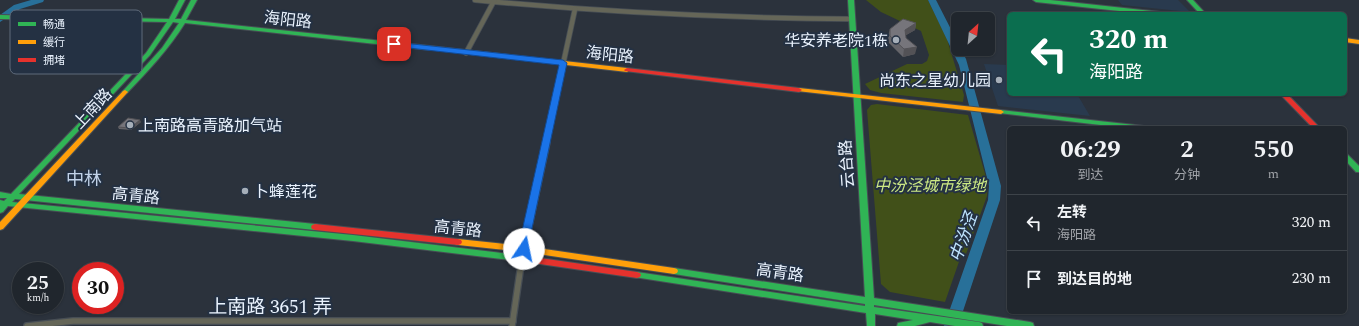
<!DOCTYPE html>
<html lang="zh">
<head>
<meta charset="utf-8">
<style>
  :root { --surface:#20262d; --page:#282e35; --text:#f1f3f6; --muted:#a2a5aa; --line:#3d4349 }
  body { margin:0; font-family:Spectral,"Noto Sans SC",serif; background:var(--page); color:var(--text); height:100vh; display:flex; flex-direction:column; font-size:15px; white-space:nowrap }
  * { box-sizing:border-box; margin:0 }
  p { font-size:13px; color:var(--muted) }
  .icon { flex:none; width:22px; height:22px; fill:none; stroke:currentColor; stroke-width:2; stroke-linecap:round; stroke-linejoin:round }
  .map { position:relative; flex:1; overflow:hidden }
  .details { position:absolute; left:1007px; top:126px; width:340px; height:188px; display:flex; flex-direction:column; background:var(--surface); border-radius:6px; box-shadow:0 1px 3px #0004,0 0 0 1px var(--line) }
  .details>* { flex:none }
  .top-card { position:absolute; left:1007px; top:12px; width:340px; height:84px; border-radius:6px; box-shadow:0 1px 3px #0004,0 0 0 1px var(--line); background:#0b6e4f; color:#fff; overflow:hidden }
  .needle { width:26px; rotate:27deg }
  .fabs { position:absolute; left:951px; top:12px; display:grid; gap:8px }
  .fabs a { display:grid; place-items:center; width:44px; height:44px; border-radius:6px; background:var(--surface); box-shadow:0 1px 3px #0004,0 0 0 1px var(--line); font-size:20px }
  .speed { position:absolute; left:12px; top:262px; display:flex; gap:8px; font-size:20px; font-weight:700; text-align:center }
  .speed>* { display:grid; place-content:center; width:52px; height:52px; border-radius:50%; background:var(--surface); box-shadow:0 1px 3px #0004,0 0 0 1px var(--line); line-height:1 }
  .speed small { font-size:10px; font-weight:400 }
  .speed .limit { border:6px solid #d22; background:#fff; color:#111 }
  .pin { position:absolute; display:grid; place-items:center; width:34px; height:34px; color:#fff; margin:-17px; border-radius:8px; box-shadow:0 2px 6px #0006 }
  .me { position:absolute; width:44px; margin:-22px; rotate:11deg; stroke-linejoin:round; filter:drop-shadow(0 0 3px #0008) }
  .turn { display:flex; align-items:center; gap:14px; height:84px; padding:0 16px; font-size:18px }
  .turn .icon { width:52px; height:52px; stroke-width:2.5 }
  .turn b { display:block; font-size:28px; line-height:34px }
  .eta { display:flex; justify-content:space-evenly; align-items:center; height:68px; text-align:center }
  .eta b { font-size:24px; font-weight:700; line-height:28px }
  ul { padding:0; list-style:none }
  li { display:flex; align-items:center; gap:12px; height:56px; padding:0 16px; border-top:1px solid var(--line) }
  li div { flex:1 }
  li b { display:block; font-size:15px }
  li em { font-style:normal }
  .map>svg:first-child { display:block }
  .built { fill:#293a4e }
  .green { fill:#415019 }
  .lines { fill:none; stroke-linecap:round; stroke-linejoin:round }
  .river { fill:#287099; fill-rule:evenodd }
  .street-far1-casing { stroke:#474e55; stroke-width:6 }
  .street-casing { stroke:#474e55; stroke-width:8 }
  .fast-casing { stroke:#474e55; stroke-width:2 }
  .slow-casing { stroke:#474e55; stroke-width:2 }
  .jam-casing { stroke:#474e55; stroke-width:2 }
  .street-far1 { stroke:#656658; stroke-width:4.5 }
  .street { stroke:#656658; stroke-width:5.5 }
  .fast { fill:#30b455; fill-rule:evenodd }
  .slow { fill:#ff9f0a; fill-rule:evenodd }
  .jam { fill:#e5322d; fill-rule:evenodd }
  .wall { fill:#65656a }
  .shaded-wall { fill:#535256 }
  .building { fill:#76757b; stroke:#535256 }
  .route { fill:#1a73e8; stroke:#114b97 }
  .poi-dot { fill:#a6afb9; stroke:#243143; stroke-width:1.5 }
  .labels { text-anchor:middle; stroke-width:4; stroke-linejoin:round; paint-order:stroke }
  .street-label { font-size:16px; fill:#e9f2fd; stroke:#243143 }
  .poi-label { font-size:16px; fill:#e9f2fd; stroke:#243143; text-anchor:end }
  .park-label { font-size:16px; font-style:italic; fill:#cce984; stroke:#243143 }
  .water-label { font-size:17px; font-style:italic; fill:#bfe4fe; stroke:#243143 }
  .quarter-label { font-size:18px; fill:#c1d2e8; stroke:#243143 }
  .near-street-label { font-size:19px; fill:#e9f2fd; stroke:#243143 }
  .key { fill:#243143; stroke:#5f6b7b; stroke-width:1 }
  .key-label { font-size:11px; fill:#e9f2fd }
</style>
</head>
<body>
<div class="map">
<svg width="1359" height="326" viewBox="0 0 1359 326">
  <rect width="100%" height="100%" fill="#2b323c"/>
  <g class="built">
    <polygon points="1118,0 1178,0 1190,12 1122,5"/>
    <polygon points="984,64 1009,65 1009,94 1077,94 1090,116 998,106"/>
  </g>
  <g class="green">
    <polygon points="866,0 928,0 947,39 964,95 963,102 881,93 870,90 865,84 907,64 922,64 927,61 929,55 921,31 881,12"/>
    <polygon points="877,104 968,115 988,184 987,196 966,254 962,253 945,302 890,292 881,284 867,110 871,105"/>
  </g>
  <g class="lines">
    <g class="river">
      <polygon points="31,0 44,0 43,2 20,9 0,22 0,15 14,5"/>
      <polygon points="928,0 936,0 958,43 958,49 961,49 966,59 1001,186 1000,200 958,326 944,326 988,200 989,186 959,65"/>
    </g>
    <g class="street-far1-casing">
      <g id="street-far1">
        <path d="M475,0C600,12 726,18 852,19"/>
        <polyline points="466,53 494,1"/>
        <polyline points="546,143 575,9"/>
      </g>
    </g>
    <g class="street-casing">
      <g id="street">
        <polyline points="27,326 73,321 513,321"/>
        <polyline points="512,326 522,258 547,142"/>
      </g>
    </g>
    <g class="fast-casing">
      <g id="fast">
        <path d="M179,0H185L175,19H181L191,0H197L186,20L430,46L433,48L430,50L185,23C169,49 148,71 127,93H123L122,92L123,91L162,48L179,23L173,22L150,55L19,194L315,224L318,225L319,227L318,229L315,230L15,199L12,202L353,235L526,256L529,257L530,259L529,261L526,262L353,241L8,206L3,212L0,213V200L4,201L7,198H0V192L11,194L146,53L167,22L0,19V15L169,19Z"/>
        <polygon points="848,0 854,0 874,298 1030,322 1033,323 1034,326 1007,326 874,305 874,307 979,322 982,323 983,326 955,326 930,322 915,326 897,326 898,323 913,320 875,314 875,326 867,326 866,313 634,277 633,275 634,273 637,272 865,306 865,304 674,274 671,273 670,271 671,269 674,268 865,297"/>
        <polygon points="1033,0 1050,0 1161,12 1164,14 1147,14 1036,2"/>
        <polygon points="1187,0 1193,0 1206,14 1200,14"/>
        <polygon points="1001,110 1144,126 1147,128 1126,128 999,113 998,112"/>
        <polygon points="1345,154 1347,154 1359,166 1359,172 1356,172 1345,160"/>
      </g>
    </g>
    <g class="slow-casing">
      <g id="slow">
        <polygon points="1345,38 1359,40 1359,44 1345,42"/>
        <polygon points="430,46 627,68 630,70 627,72 428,49 427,48"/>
        <polygon points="799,88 1001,110 1004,112 1001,114 797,91 796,90"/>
        <polygon points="125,90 128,92 127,93 3,229 0,230 0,222 123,91"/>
        <polygon points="458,239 524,246 674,268 677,269 678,271 677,273 674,274 524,252 458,245 455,244 454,242 455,240"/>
      </g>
    </g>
    <g class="jam-casing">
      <g id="jam">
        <polygon points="627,68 799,88 802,90 799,92 625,71 624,70"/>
        <polygon points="1280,94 1287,94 1320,128 1313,128"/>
        <polygon points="315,224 458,239 461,240 462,242 461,244 458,245 315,230 312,229 311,227 312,225"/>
        <polygon points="526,256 637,272 640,273 641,275 640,277 637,278 526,262 523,261 522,259 523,257"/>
      </g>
    </g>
    <use href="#street-far1" class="street-far1"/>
    <use href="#street" class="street"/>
    <use href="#fast" class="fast"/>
    <use href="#slow" class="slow"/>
    <use href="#jam" class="jam"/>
  </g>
  <g class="wall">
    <polygon points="916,23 915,30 906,35 906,38 915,54 903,57 889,43 888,36 890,29"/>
    <polygon points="141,122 131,130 119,129 118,127"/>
  </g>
  <g class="shaded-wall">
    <polygon points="916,23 915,30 903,37 905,30"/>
    <polygon points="917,47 915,54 903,57 904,49"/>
    <polygon points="140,120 141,122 131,130 130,128"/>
  </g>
  <g class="building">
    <polygon points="903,19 916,23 905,30 906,38 917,47 904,49 890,36 890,29"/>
    <polygon points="128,118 140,120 130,128 118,127"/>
  </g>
  <polygon class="route" points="394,42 563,60 567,63 527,252 520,252 518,249 559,65 391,46 391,43"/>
  <g class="poi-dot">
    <circle cx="896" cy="40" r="4"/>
    <circle cx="999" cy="80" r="4"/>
    <circle cx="130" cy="125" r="4"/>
    <circle cx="245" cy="191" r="4"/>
  </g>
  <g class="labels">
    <g class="street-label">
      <text transform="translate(288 19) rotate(6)" y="6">海阳路</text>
      <text transform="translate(610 54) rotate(6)" y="6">海阳路</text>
      <text transform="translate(92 108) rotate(-47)" y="6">上南路</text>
      <text transform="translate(846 164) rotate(-94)" y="6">云台路</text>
      <text transform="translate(136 195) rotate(6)" y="6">高青路</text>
      <text transform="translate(458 228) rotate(6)" y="6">高青路</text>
      <text transform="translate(780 272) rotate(8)" y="6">高青路</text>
    </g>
    <g class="poi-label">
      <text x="888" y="46">华安养老院1栋</text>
      <text x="991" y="86">尚东之星幼儿园</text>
      <text x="138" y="131" text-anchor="start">上南路高青路加气站</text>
      <text x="253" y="197" text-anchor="start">卜蜂莲花</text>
    </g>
    <g class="park-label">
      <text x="930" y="191">中汾泾城市绿地</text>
    </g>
    <g class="water-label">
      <text transform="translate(963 237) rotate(-71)" y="6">中汾泾</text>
    </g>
    <g class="quarter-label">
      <text x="84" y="185">中林</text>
    </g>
    <g class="near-street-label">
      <text x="270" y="313">上南路 3651 弄</text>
    </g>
  </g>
  <rect x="10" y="10" width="132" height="64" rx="6" class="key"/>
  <rect x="18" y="22" width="18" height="4" fill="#30b455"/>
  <rect x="18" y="40" width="18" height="4" fill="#ff9f0a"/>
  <rect x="18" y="58" width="18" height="4" fill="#e5322d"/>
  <g class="key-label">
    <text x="43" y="28">畅通</text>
    <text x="43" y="46">缓行</text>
    <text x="43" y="64">拥堵</text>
  </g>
</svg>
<div class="fabs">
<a><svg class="needle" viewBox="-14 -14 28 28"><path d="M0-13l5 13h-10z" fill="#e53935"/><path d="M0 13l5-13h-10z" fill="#a2a5aa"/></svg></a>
</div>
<div class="speed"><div>25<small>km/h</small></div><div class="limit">30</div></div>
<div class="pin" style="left:394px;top:44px;background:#d93025"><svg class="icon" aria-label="arrive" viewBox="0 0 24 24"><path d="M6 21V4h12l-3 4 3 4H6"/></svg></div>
<svg class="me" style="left:524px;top:249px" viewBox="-20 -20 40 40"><circle r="19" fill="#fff"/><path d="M0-13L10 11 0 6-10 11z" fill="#1a73e8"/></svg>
<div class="top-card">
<div class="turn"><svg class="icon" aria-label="left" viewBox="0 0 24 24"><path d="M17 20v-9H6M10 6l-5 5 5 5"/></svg><div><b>320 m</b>海阳路</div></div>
</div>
<section class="details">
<div class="eta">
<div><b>06:29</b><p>到达</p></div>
<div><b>2</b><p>分钟</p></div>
<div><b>550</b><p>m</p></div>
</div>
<ul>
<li><svg class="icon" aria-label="left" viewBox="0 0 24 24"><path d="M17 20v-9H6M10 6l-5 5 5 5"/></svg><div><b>左转</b><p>海阳路</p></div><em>320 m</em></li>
<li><svg class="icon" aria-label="arrive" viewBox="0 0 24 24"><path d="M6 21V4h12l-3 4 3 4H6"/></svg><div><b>到达目的地</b></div><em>230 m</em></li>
</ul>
</section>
</div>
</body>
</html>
